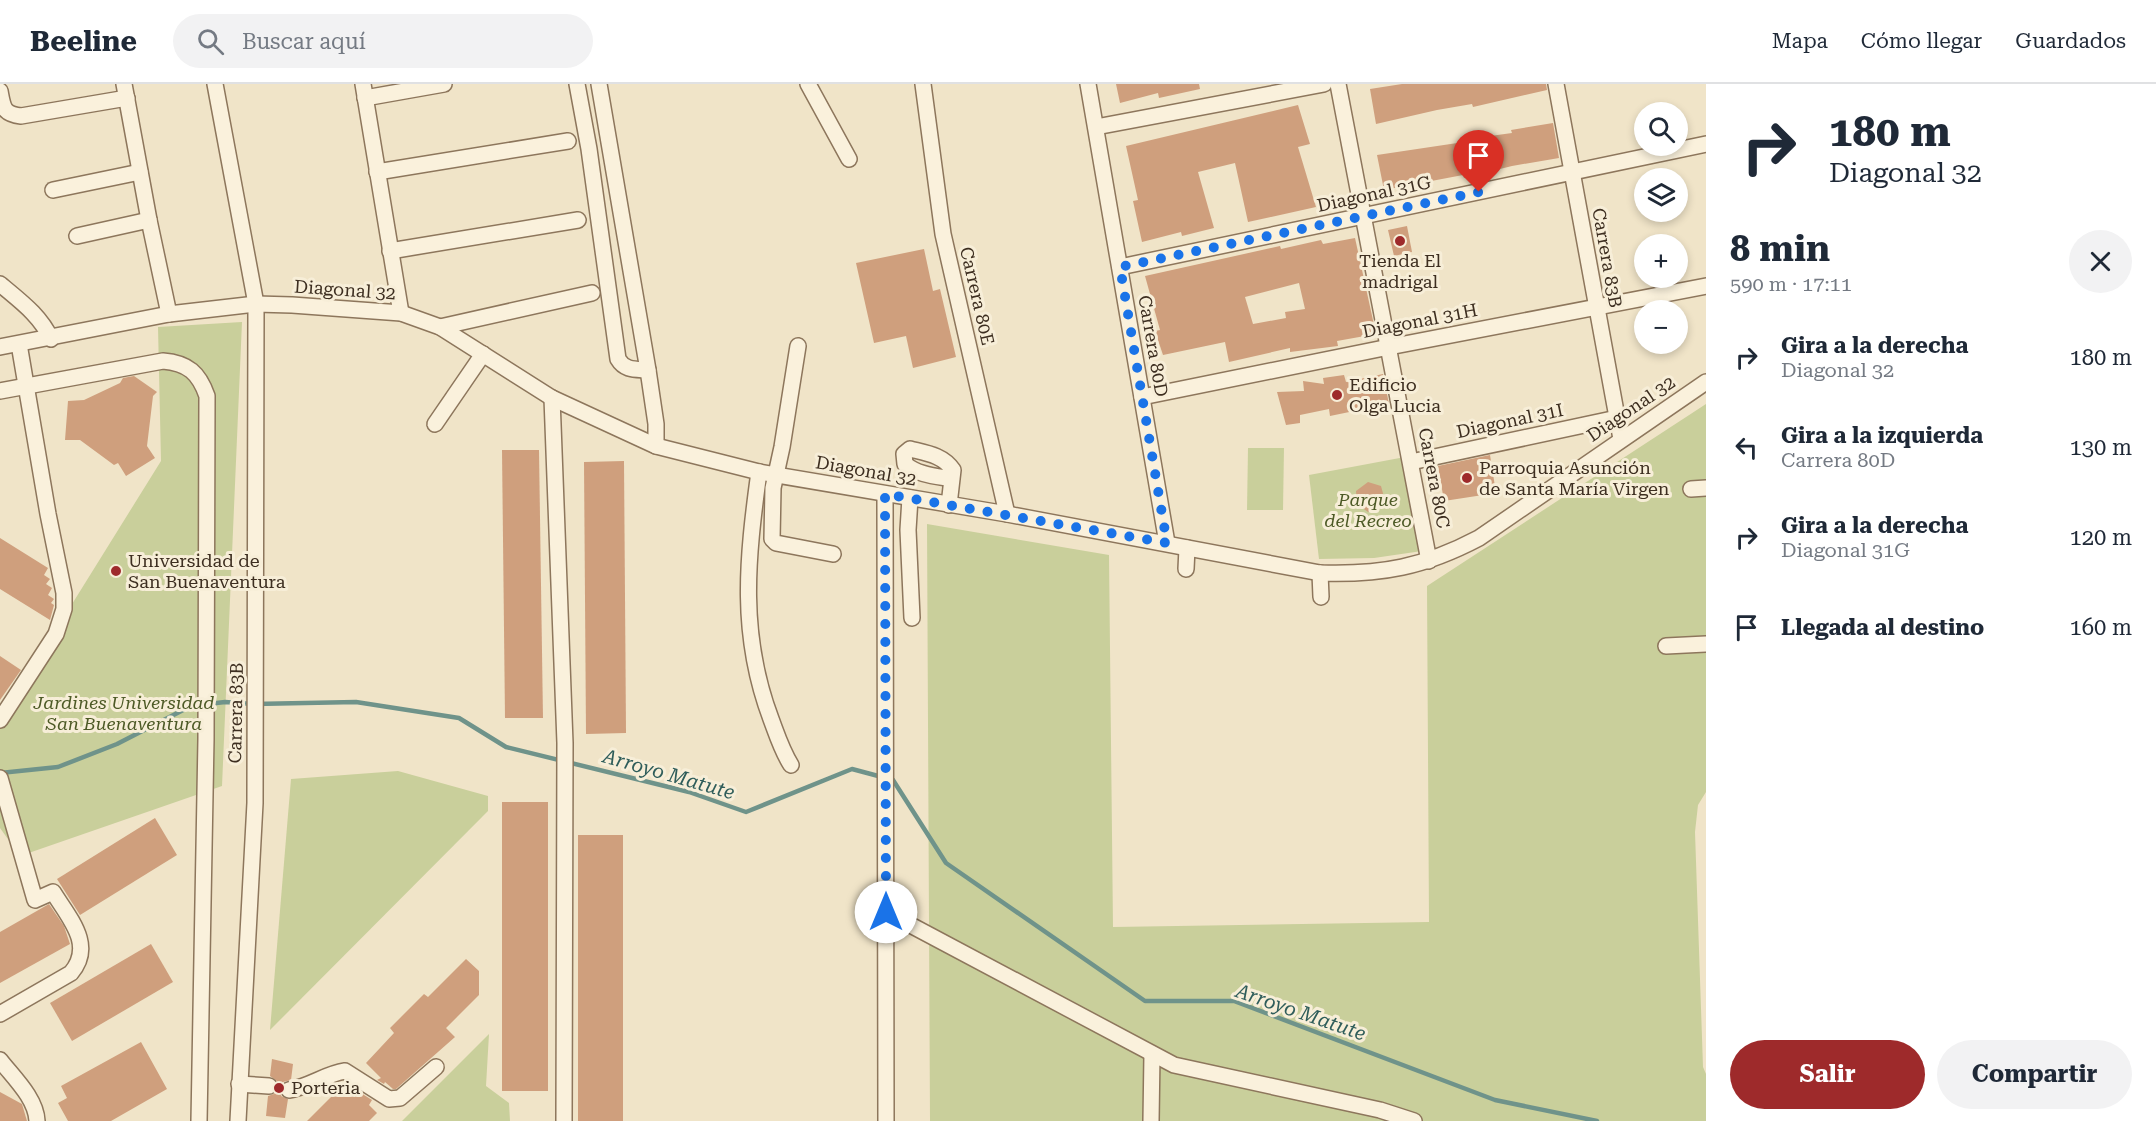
<!DOCTYPE html>
<html lang="es">
<head>
<meta charset="utf-8">
<style>
  :root { --surface:#fff; --page:#f2f2f3; --text:#1f2937; --muted:#747a83; --line:#e0e1e3; --accent:#9e2a2b }
  body { margin:0; font-family:"Roboto Serif",serif; background:var(--page); color:var(--text); height:100vh; display:flex; flex-direction:column; font-size:22px; white-space:nowrap }
  * { box-sizing:border-box; margin:0 }
  p { font-size:20px; color:var(--muted) }
  .icon { flex:none; width:33px; height:33px; fill:none; stroke:currentColor; stroke-width:2; stroke-linecap:round; stroke-linejoin:round }
  .map { position:relative; flex:1; overflow:hidden }
  .panel { display:flex; flex-direction:column; background:var(--surface); width:450px }
  .panel>* { flex:none }
  .hud { background:#fff; color:var(--text); overflow:hidden }
  .buttons { position:absolute; left:1634px; top:18px; display:grid; gap:12px }
  .buttons a { display:grid; place-items:center; width:54px; height:54px; border-radius:50%; background:var(--surface); box-shadow:0 3px 9px #0003; font-size:30px }
  .pin { position:absolute; display:grid; place-items:center; width:51px; height:51px; color:#fff; margin:-62px -26px; border-radius:50% 50% 50% 0; rotate:-45deg; box-shadow:0 0 6px #0007 }
  .pin .icon { rotate:45deg }
  .me { position:absolute; width:66px; margin:-33px; rotate:0deg; stroke-linejoin:round; filter:drop-shadow(0 0 4px #0008) }
  .turn { display:flex; align-items:center; gap:21px; height:126px; padding:0 24px; font-size:27px }
  .turn .icon { width:78px; height:78px; stroke-width:2.5 }
  .turn b { display:block; font-size:42px; line-height:51px }
  .round { display:grid; place-items:center; flex:none; width:63px; height:63px; border-radius:32px; background:var(--page) }
  .head { display:flex; align-items:center; justify-content:space-between; height:102px; padding:0 24px }
  h1 { font-size:36px; font-weight:700; line-height:45px }
  .cta { display:flex; gap:12px; margin-top:auto; padding:12px 24px }
  .cta a { flex:1; height:69px; border-radius:36px; background:var(--accent); color:#fff; font-size:24px; font-weight:700; line-height:69px; text-align:center }
  .cta a+a { background:var(--page); color:var(--text) }
  ul { padding:0; list-style:none }
  li { display:flex; align-items:center; gap:18px; height:90px; padding:0 24px }
  li div { flex:1 }
  li b { display:block; font-size:22px }
  li em { font-style:normal }
  header { display:flex; align-items:center; gap:36px; box-sizing:border-box; height:84px; padding:0 30px; background:var(--surface); border-bottom:2px solid var(--line) }
  header strong { font-size:28px }
  nav { display:flex; gap:33px; margin-inline-start:auto; font-size:21px }
  .search { width:420px; height:54px; background:var(--page); display:flex; align-items:center; gap:15px; box-sizing:border-box; padding:0 21px; border-radius:33px; color:var(--muted); font-size:22px }
  main { display:flex; flex:1; min-height:0 }
  .map>svg:first-child { display:block }
  .green { fill:#c9cf9b }
  .lines { fill:none; stroke-linecap:round; stroke-linejoin:round }
  .stream { stroke:#6f938a; stroke-width:4.5 }
  .building { fill:#cf9f7d; fill-rule:evenodd }
  .minor-casing { stroke:#8d765c; stroke-width:18 }
  .minor { stroke:#faf1dc; stroke-width:15 }
  .route { stroke:#1a73e8; stroke-width:10; stroke-dasharray:0 18 }
  .poi-dot { fill:#9e2a2b; stroke:#f7eed8; stroke-width:2 }
  .labels { text-anchor:middle; stroke-width:6; stroke-linejoin:round; paint-order:stroke }
  .street-label { font-size:18px; fill:#3d2e20; stroke:#f7eed8 }
  .poi-label { font-size:18px; fill:#3d2e20; stroke:#f7eed8; text-anchor:start }
  .park-label { font-size:18px; font-style:italic; fill:#4d5a26; stroke:#f7eed8 }
  .water-label { font-size:20px; font-style:italic; fill:#2f5d5a; stroke:#f7eed8 }
</style>
</head>
<body>
<header>
<strong>Beeline</strong>
<div class="search"><svg class="icon" aria-label="search" viewBox="0 0 24 24"><circle cx="10" cy="10" r="6"/><path d="M15 15l6 6"/></svg>Buscar aquí</div>
<nav><a>Mapa</a><a>Cómo llegar</a><a>Guardados</a></nav>
</header>
<main>
<div class="map">
<svg width="1706" height="1037" viewBox="0 0 1706 1037">
  <rect width="100%" height="100%" fill="#f0e4c8"/>
  <g class="green">
    <polygon points="242,238 222,702 20,772 0,744 0,624 8,623 161,377 158,243"/>
    <polygon points="1706,320 1706,708 1698,721 1695,748 1703,983 1706,990 1706,1037 930,1037 927,440 1109,471 1113,843 1429,838 1427,502"/>
    <polygon points="1248,364 1284,364 1283,426 1247,426"/>
    <polygon points="1405,373 1422,467 1374,474 1319,475 1309,391"/>
    <polygon points="398,687 488,712 488,727 270,946 291,695"/>
    <polygon points="489,950 486,1002 509,1019 510,1037 402,1037"/>
  </g>
  <g class="lines">
    <g class="stream">
      <polyline points="0,689 58,683 117,660 191,622 225,618 253,620 356,618 459,634 506,663 689,708 746,728 852,685 882,693"/>
      <polyline points="890,695 893,696 946,779 1145,917 1234,917 1495,1016 1597,1037"/>
    </g>
  </g>
  <g class="building">
    <polygon points="1116,0 1199,0 1200,5 1159,14 1158,9 1120,19"/>
    <polygon points="1402,0 1546,0 1547,6 1473,23 1472,20 1437,26 1376,40 1370,5"/>
    <polygon points="1298,21 1310,60 1298,63 1316,123 1248,138 1235,79 1198,88 1214,144 1182,152 1181,148 1142,158 1133,117 1138,116 1126,62"/>
    <polygon points="1553,39 1559,74 1512,82 1464,94 1463,91 1384,106 1377,71 1484,55 1483,53 1512,49 1511,46"/>
    <polygon points="1407,142 1412,168 1394,172 1388,146"/>
    <path d="M1355,154L1376,250L1337,257L1338,262L1290,268V264L1229,278L1225,258L1163,271L1155,247L1160,246L1145,192L1280,162L1281,165L1321,156L1323,160ZM1299,199L1305,225L1285,228L1286,234L1253,240L1245,213Z"/>
    <polygon points="924,165 933,207 940,205 956,273 913,284 906,252 874,259 856,179"/>
    <polygon points="1383,290 1389,320 1360,328 1359,326 1330,332 1329,325 1300,331 1300,339 1286,341 1277,308 1304,307 1303,297 1324,300 1323,294 1344,291 1346,298"/>
    <polygon points="134,292 157,308 153,312 147,362 155,374 126,392 118,379 114,381 80,356 65,356 68,317 84,316 120,299 123,294"/>
    <polygon points="502,366 539,366 543,634 505,634"/>
    <polygon points="1490,371 1496,409 1444,417 1438,382"/>
    <polygon points="624,377 626,649 586,650 584,378"/>
    <polygon points="1368,398 1381,402 1384,413 1379,424 1368,428 1357,420 1356,407"/>
    <polygon points="0,454 48,484 44,491 50,495 46,500 52,504 48,511 54,515 51,519 54,521 50,536 0,505"/>
    <polygon points="0,572 21,586 0,616"/>
    <rect x="502" y="718" width="46" height="289"/>
    <polygon points="155,734 177,771 80,831 57,795"/>
    <rect x="578" y="751" width="45" height="286"/>
    <polygon points="49,820 64,842 70,860 0,899 0,848"/>
    <polygon points="151,860 173,898 72,957 50,919"/>
    <polygon points="466,875 479,887 479,911 446,944 455,953 396,1005 393,1005 385,998 384,1000 377,996 381,994 366,979 394,949 390,944 424,910 428,913"/>
    <polygon points="141,958 167,1005 111,1037 68,1037 58,1019 67,1014 61,1002"/>
    <polygon points="272,975 293,980 291,996 283,998 280,1004 281,1012 288,1015 285,1034 266,1032 268,1012 274,1010 279,1003 277,997 270,992"/>
    <polygon points="345,999 372,1016 369,1021 377,1029 369,1037 307,1037"/>
    <polygon points="0,1008 22,1020 27,1037 0,1037"/>
  </g>
  <g class="lines">
    <g class="minor-casing">
      <g id="minor">
        <polyline points="124,0 149,136 169,230"/>
        <polyline points="215,0 256,220 255,719 238,1037"/>
        <polyline points="363,0 401,229"/>
        <path d="M577,0L589,65L618,275C625,287 636,285 648,286"/>
        <polyline points="599,0 648,286 656,340 656,362"/>
        <polyline points="808,0 849,75"/>
        <polyline points="923,0 943,150 1007,430"/>
        <polyline points="1088,0 1167,459"/>
        <polyline points="1338,0 1429,477"/>
        <polyline points="1556,0 1621,355"/>
        <path d="M0,7C3,23 3,30 21,32L127,14"/>
        <polyline points="365,14 444,0"/>
        <polyline points="1096,43 1324,0"/>
        <polyline points="377,88 568,57"/>
        <polyline points="53,106 140,88"/>
        <polyline points="77,152 149,136"/>
        <polyline points="390,167 578,136"/>
        <polyline points="1120,183 1706,60"/>
        <path d="M0,200C20,217 40,231 51,255"/>
        <polyline points="440,243 592,209"/>
        <polyline points="798,262 782,363 773,404 772,455 776,459 833,470"/>
        <path d="M0,263L169,230L256,220L292,221L401,229L440,243L552,314L656,362L759,388L1007,430L1320,489C1382,491 1424,483 1479,454L1706,298"/>
        <path d="M0,307L163,277C188,279 199,289 207,312L206,655L199,1037"/>
        <polyline points="1142,313 1389,263 1706,202"/>
        <polyline points="552,314 565,659 564,1037"/>
        <polyline points="435,340 483,270"/>
        <polyline points="1411,378 1617,334"/>
        <path d="M759,388C747,476 739,550 771,635C777,651 782,667 791,681"/>
        <polyline points="1691,405 1706,404"/>
        <polyline points="885,410 886,1037"/>
        <polyline points="910,414 908,446 912,534"/>
        <path d="M949,421L953,386C943,371 926,369 910,365L904,370L905,380C918,391 935,392 952,395"/>
        <polyline points="1186,485 1187,464"/>
        <polyline points="1320,489 1321,513"/>
        <polyline points="1666,562 1706,560"/>
        <polyline points="0,636 56,550 64,525 64,509 48,430 19,260"/>
        <path d="M0,694L35,816L53,808C69,834 95,861 71,889L0,930"/>
        <polyline points="886,828 1174,981 1380,1026 1414,1037"/>
        <path d="M0,976C13,993 36,1014 37,1037"/>
        <polyline points="239,1000 269,1002"/>
        <path d="M289,1006C309,1003 325,990 345,987L389,1015L400,1014L436,983"/>
        <polyline points="1151,1037 1152,970"/>
      </g>
    </g>
    <use href="#minor" class="minor"/>
  </g>
  <g class="lines">
    <polyline class="route" points="886,828 885,410 1167,459 1120,183 1479,108"/>
  </g>
  <g class="poi-dot">
    <circle cx="1400" cy="157" r="6"/>
    <circle cx="1337" cy="311" r="6"/>
    <circle cx="1467" cy="394" r="6"/>
    <circle cx="116" cy="487" r="6"/>
    <circle cx="279" cy="1004" r="6"/>
  </g>
  <g class="labels">
    <g class="street-label">
      <text transform="translate(1374 110) rotate(-12)" y="6">Diagonal 31G</text>
      <text transform="translate(1607 174) rotate(80)" y="6">Carrera 83B</text>
      <text transform="translate(345 206) rotate(4)" y="6">Diagonal 32</text>
      <text transform="translate(977 212) rotate(77)" y="6">Carrera 80E</text>
      <text transform="translate(1420 237) rotate(-11)" y="6">Diagonal 31H</text>
      <text transform="translate(1153 262) rotate(80)" y="6">Carrera 80D</text>
      <text transform="translate(1631 325) rotate(-34)" y="6">Diagonal 32</text>
      <text transform="translate(1510 337) rotate(-12)" y="6">Diagonal 31I</text>
      <text transform="translate(866 387) rotate(10)" y="6">Diagonal 32</text>
      <text transform="translate(1434 394) rotate(79)" y="6">Carrera 80C</text>
      <text transform="translate(236 629) rotate(-89)" y="6">Carrera 83B</text>
    </g>
    <g class="poi-label">
      <text x="1400" y="183" text-anchor="middle">Tienda El<tspan x="1400" dy="21">madrigal</tspan></text>
      <text x="1349" y="307">Edificio<tspan x="1349" dy="21">Olga Lucia</tspan></text>
      <text x="1479" y="390">Parroquia Asunción<tspan x="1479" dy="21">de Santa María Virgen</tspan></text>
      <text x="128" y="483">Universidad de<tspan x="128" dy="21">San Buenaventura</tspan></text>
      <text x="291" y="1010">Porteria</text>
    </g>
    <g class="park-label">
      <text x="1368" y="422">Parque<tspan x="1368" dy="21">del Recreo</tspan></text>
      <text x="124" y="625">Jardines Universidad<tspan x="124" dy="21">San Buenaventura</tspan></text>
    </g>
    <g class="water-label">
      <text transform="translate(669 690) rotate(16)" y="7">Arroyo Matute</text>
      <text transform="translate(1301 928) rotate(19)" y="7">Arroyo Matute</text>
    </g>
  </g>
</svg>
<div class="buttons">
<a><svg class="icon" aria-label="search" viewBox="0 0 24 24"><circle cx="10" cy="10" r="6"/><path d="M15 15l6 6"/></svg></a>
<a><svg class="icon" aria-label="layers" viewBox="0 0 24 24"><path d="M12 4l9 5-9 5-9-5zM3 14l9 5 9-5"/></svg></a>
<a>+</a>
<a>−</a>
</div>
<div class="pin" style="left:1479px;top:108px;background:#d93025"><svg class="icon" aria-label="arrive" viewBox="0 0 24 24"><path d="M6 21V4h12l-3 4 3 4H6"/></svg></div>
<svg class="me" style="left:886px;top:828px" viewBox="-20 -20 40 40"><circle r="19" fill="#fff"/><path d="M0-13L10 11 0 6-10 11z" fill="#1a73e8"/></svg>
</div>
<section class="panel">
<div class="hud">
<div class="turn"><svg class="icon" aria-label="right" viewBox="0 0 24 24"><path d="M7 20v-9h11M14 6l5 5-5 5"/></svg><div><b>180 m</b>Diagonal 32</div></div>
</div>
<div class="head"><div><h1>8 min</h1><p>590 m · 17:11</p></div><a class="round"><svg class="icon" aria-label="close" viewBox="0 0 24 24"><path d="M6 6l12 12M18 6L6 18"/></svg></a></div>
<ul>
<li><svg class="icon" aria-label="right" viewBox="0 0 24 24"><path d="M7 20v-9h11M14 6l5 5-5 5"/></svg><div><b>Gira a la derecha</b><p>Diagonal 32</p></div><em>180 m</em></li>
<li><svg class="icon" aria-label="left" viewBox="0 0 24 24"><path d="M17 20v-9H6M10 6l-5 5 5 5"/></svg><div><b>Gira a la izquierda</b><p>Carrera 80D</p></div><em>130 m</em></li>
<li><svg class="icon" aria-label="right" viewBox="0 0 24 24"><path d="M7 20v-9h11M14 6l5 5-5 5"/></svg><div><b>Gira a la derecha</b><p>Diagonal 31G</p></div><em>120 m</em></li>
<li><svg class="icon" aria-label="arrive" viewBox="0 0 24 24"><path d="M6 21V4h12l-3 4 3 4H6"/></svg><div><b>Llegada al destino</b></div><em>160 m</em></li>
</ul>
<div class="cta"><a>Salir</a><a>Compartir</a></div>
</section>
</main>
</body>
</html>
